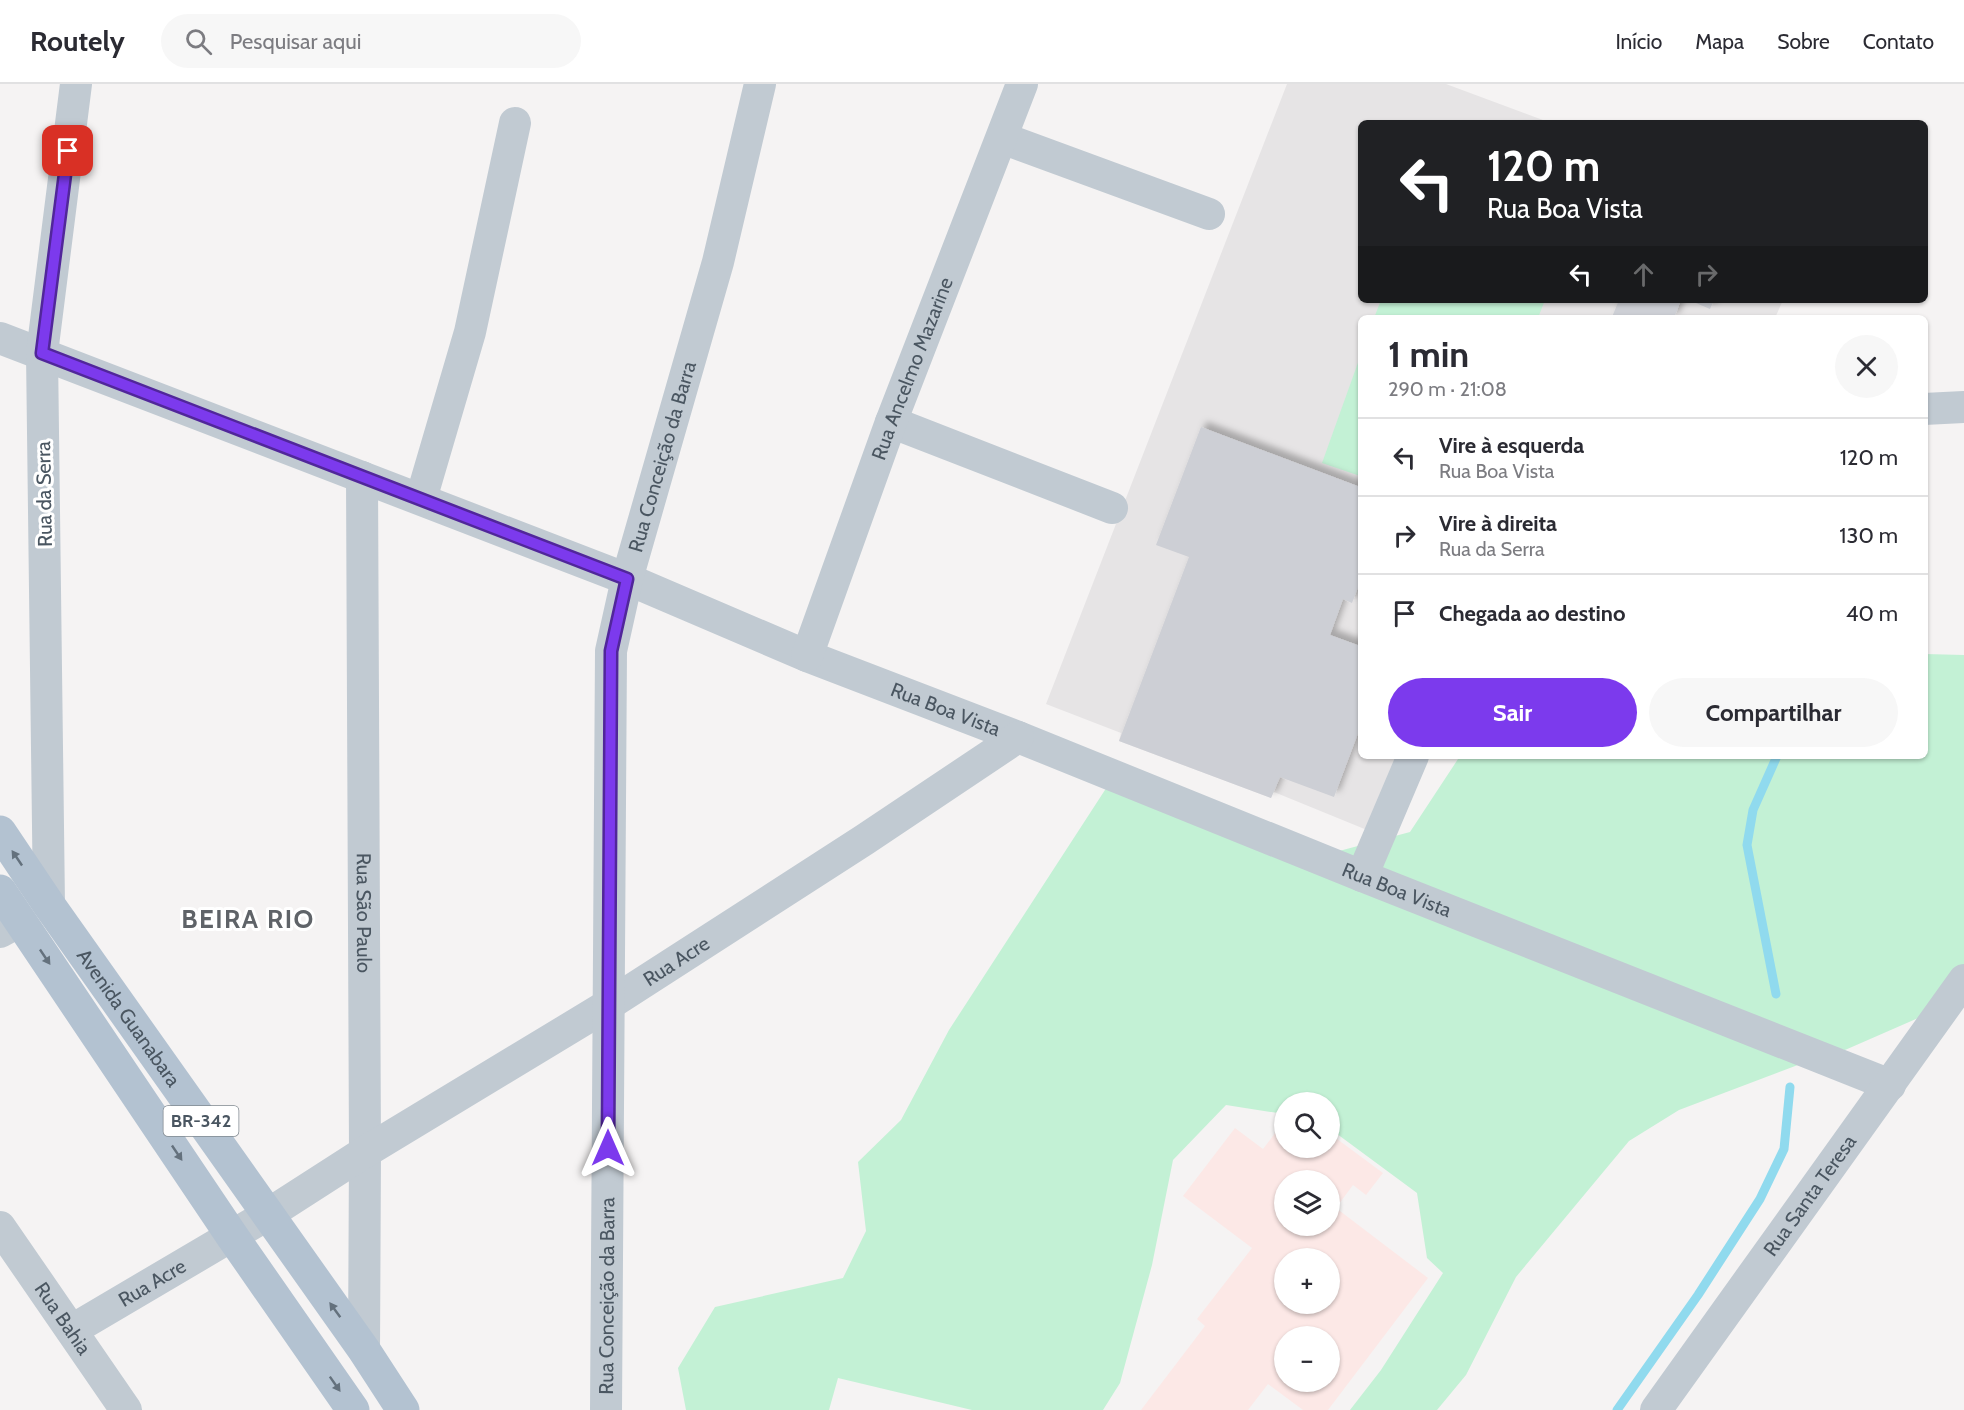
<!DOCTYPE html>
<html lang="pt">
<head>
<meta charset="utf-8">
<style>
  :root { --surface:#fff; --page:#f7f7f7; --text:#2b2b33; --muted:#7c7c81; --line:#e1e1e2; --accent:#7c3aed }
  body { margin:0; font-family:Cabin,sans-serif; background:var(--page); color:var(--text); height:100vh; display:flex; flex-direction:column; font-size:22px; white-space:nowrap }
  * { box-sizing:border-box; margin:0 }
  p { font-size:20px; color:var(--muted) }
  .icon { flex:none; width:33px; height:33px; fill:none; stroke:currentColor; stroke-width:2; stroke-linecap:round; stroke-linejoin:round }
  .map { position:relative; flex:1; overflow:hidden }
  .panel { position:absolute; left:1358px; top:231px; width:570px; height:444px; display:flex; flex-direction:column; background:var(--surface); border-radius:9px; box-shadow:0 2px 4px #0004 }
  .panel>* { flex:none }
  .guide { position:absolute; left:1358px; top:36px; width:570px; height:183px; border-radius:9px; box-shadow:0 2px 4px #0004; background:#202124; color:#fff; overflow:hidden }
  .buttons { position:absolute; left:1274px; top:1008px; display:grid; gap:12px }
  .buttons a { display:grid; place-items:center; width:66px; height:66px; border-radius:50%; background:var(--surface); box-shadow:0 2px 4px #0004; font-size:30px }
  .pin { position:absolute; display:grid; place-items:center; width:51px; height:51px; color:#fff; margin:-26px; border-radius:12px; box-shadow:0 3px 9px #0006 }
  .me { position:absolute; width:66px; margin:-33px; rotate:0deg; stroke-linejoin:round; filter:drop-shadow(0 0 4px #0008) }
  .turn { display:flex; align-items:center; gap:21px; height:126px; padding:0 30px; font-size:27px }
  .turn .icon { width:78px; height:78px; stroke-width:2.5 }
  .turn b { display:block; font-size:42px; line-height:51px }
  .lanes { display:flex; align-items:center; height:57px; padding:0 30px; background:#0003; justify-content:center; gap:30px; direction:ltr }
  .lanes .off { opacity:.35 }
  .round { display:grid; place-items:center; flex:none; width:63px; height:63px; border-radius:32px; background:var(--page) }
  .overview { display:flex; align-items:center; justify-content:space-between; height:102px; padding:0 30px }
  h1 { font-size:36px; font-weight:700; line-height:45px }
  .action { display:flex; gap:12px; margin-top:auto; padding:12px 30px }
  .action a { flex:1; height:69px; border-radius:36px; background:var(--accent); color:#fff; font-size:24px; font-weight:700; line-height:69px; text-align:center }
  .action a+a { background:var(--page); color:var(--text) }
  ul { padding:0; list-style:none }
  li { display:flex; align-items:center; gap:18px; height:78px; padding:0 30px; border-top:2px solid var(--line) }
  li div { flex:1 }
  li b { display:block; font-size:22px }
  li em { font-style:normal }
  header { display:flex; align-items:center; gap:36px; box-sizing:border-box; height:84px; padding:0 30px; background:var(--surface); border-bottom:2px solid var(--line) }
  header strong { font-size:28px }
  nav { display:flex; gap:33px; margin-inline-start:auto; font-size:21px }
  .search { width:420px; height:54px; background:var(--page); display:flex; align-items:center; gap:15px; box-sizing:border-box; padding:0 21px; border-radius:33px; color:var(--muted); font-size:22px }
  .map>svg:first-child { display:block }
  .education { fill:#e6e4e5 }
  .medical { fill:#fce8e6; fill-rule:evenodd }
  .green { fill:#c3f1d5 }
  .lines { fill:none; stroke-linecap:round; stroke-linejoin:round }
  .stream { stroke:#90daee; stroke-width:9 }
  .building { fill:#cdcfd5; filter:url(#shadow) }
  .minor { stroke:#c1cad2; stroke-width:32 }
  .major { stroke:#b3c2d1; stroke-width:33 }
  .oneway { fill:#64717d }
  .route-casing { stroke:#51269a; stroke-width:15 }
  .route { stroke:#7c3aed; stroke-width:10 }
  .labels { text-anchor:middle; stroke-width:6; stroke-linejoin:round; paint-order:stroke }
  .shield { fill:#fff; stroke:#808990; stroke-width:1.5 }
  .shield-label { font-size:18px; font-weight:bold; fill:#4a5661 }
  .street-label { font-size:20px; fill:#4a5661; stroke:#fff }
  .district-label { font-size:26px; font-weight:bold; letter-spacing:1.5px; fill:#5f6368; stroke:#fff }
</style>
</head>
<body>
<header>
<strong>Routely</strong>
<div class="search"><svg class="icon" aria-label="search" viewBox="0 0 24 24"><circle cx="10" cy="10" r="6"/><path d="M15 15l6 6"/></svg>Pesquisar aqui</div>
<nav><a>Início</a><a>Mapa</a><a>Sobre</a><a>Contato</a></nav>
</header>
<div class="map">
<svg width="1964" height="1326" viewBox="0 0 1964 1326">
  <defs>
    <filter id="shadow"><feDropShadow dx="5.5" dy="-5.5" stdDeviation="3" flood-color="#0004"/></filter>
  </defs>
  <rect width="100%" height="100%" fill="#f5f3f3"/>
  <polygon class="education" points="1287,0 1446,0 1551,39 1360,39 1360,216 1783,216 1775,234 1360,234 1360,672 1402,672 1367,746 1274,708 1271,714 1119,657 1121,649 1046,620"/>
  <path class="medical" d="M1282,1040L1284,1042V1064H1329V1049L1383,1089L1366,1111L1353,1101L1336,1124L1428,1194L1328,1326H1303L1268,1300L1248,1326H1141L1205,1242L1197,1235L1252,1164L1183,1112L1235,1044L1263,1065ZM1284,1096H1329V1142H1284ZM1284,1174H1329V1220H1284ZM1284,1252H1329V1298H1284Z"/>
  <g class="green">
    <polygon points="1381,216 1545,216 1538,234 1374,234"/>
    <polygon points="1360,273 1360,392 1322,379"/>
    <polygon points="1925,570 1964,571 1964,914 1845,966 1840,965 1679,1026 1629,1057 1516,1193 1466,1291 1437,1326 1350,1326 1381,1286 1443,1189 1427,1174 1417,1109 1329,1044 1329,1018 1284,1018 1284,1030 1226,1021 1173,1076 1152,1181 1120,1299 1103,1326 972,1326 838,1294 829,1326 686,1326 678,1284 715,1223 843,1194 866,1147 858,1078 901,1036 949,946 1116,689 1328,770 1410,748 1460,672 1924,672"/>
  </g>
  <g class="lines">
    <g class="stream">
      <polyline points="1776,910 1747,761 1753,726 1777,672"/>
      <polyline points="1617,1326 1698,1211 1760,1115 1784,1065 1790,1003"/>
    </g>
  </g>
  <g class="building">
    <polygon points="1619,216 1681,216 1674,234 1614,234 1612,233"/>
    <polygon points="1689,216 1714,216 1710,225"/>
    <polygon points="1201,343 1360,403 1360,498 1352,519 1343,515 1330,551 1360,562 1360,644 1334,713 1280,693 1271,714 1119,657 1189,473 1156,461"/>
  </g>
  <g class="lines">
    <g class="minor">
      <polyline points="1002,54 1209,130"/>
      <path id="s1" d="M0,254L627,495L807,572L1018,653L1362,792L1890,1001"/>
      <polyline points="1924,325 1964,323"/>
      <polyline points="891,338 1112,424"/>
      <path id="s2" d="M362,393L365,1068L364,1266"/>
      <polyline points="421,415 470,248 515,39"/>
      <path id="s3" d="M807,572L891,338L1022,0"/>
      <polyline points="1362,792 1413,672"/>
      <polyline points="49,821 42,269 76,0"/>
      <polyline points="0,848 20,837"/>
      <path id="s4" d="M0,1143L126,1326"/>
      <path id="s5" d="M72,1246L267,1131L365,1068L608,921L864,756L1018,653"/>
      <path id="s6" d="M606,1326L611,567L627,495L718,178L760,0"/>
      <path id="s7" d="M1656,1326L1964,896"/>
    </g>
    <g class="major">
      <path id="s8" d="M0,748L49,821L364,1266L403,1326"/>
      <polyline points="0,807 232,1152 353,1326"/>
    </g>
  </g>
  <defs><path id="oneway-solid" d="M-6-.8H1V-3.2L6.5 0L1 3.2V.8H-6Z" transform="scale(1.5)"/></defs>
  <g class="oneway">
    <use href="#oneway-solid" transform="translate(17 774) rotate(-124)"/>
    <use href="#oneway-solid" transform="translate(45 873) rotate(56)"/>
    <use href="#oneway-solid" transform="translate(177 1069) rotate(56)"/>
    <use href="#oneway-solid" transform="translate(335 1226) rotate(-126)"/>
    <use href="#oneway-solid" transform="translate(335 1300) rotate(55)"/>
  </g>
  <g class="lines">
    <g class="route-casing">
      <polyline id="route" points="68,67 42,269 627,495 611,567 608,1064"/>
    </g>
    <use href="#route" class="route"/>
  </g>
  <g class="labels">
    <rect class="shield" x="163.5" y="1022" width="75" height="30" rx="4.5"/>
    <g class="shield-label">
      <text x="201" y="1043">BR-342</text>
    </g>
    <g class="street-label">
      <text dy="7" stroke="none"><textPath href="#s3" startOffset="306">Rua Ancelmo Mazarine</textPath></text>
      <text dy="7" stroke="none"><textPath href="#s6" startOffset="960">Rua Conceição da Barra</textPath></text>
      <text transform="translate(44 410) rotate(-91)" y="7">Rua da Serra</text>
      <text dy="7" stroke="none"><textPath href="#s1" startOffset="1016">Rua Boa Vista</textPath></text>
      <text dy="7" stroke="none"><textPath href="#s1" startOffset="1502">Rua Boa Vista</textPath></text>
      <text dy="7" stroke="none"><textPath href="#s2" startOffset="436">Rua São Paulo</textPath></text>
      <text dy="7" stroke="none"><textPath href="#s5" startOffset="708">Rua Acre</textPath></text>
      <text dy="7" stroke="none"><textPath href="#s8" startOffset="226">Avenida Guanabara</textPath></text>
      <text dy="7" stroke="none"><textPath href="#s7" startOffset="264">Rua Santa Teresa</textPath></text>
      <text dy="7" stroke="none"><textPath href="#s5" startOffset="93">Rua Acre</textPath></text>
      <text dy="7" stroke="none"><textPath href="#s6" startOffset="114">Rua Conceição da Barra</textPath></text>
      <text dy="7" stroke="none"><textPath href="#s4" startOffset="111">Rua Bahia</textPath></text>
    </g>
    <g class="district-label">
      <text x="248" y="844">BEIRA RIO</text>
    </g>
  </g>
</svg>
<div class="buttons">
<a><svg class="icon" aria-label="search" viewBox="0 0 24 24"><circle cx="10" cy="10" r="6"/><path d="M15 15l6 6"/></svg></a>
<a><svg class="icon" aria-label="layers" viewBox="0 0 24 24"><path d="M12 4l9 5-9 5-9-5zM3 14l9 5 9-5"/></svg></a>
<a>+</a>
<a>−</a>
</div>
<div class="pin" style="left:68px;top:67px;background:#d93025"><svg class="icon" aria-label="arrive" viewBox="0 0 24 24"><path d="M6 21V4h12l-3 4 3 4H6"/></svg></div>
<svg class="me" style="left:608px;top:1064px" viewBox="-20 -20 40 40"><path d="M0-17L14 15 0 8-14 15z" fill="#7c3aed" stroke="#fff" stroke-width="4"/></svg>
<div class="guide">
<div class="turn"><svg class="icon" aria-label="left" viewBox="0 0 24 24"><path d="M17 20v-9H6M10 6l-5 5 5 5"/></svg><div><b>120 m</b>Rua Boa Vista</div></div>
<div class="lanes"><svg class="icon" aria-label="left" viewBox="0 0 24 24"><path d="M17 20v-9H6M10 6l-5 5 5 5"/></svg><svg class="icon off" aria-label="ahead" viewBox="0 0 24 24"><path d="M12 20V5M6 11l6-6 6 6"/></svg><svg class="icon off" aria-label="right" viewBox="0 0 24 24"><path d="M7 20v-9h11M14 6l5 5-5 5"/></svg></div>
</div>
<section class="panel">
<div class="overview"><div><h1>1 min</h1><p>290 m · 21:08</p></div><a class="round"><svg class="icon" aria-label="close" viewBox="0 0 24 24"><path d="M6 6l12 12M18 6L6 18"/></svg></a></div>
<ul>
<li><svg class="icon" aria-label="left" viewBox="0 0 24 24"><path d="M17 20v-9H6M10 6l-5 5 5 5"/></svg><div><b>Vire à esquerda</b><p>Rua Boa Vista</p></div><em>120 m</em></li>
<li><svg class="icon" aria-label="right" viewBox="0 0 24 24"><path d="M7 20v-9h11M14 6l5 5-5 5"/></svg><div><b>Vire à direita</b><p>Rua da Serra</p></div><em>130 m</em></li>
<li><svg class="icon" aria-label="arrive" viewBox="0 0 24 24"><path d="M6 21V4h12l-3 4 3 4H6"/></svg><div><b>Chegada ao destino</b></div><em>40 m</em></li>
</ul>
<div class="action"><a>Sair</a><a>Compartilhar</a></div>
</section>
</div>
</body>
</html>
